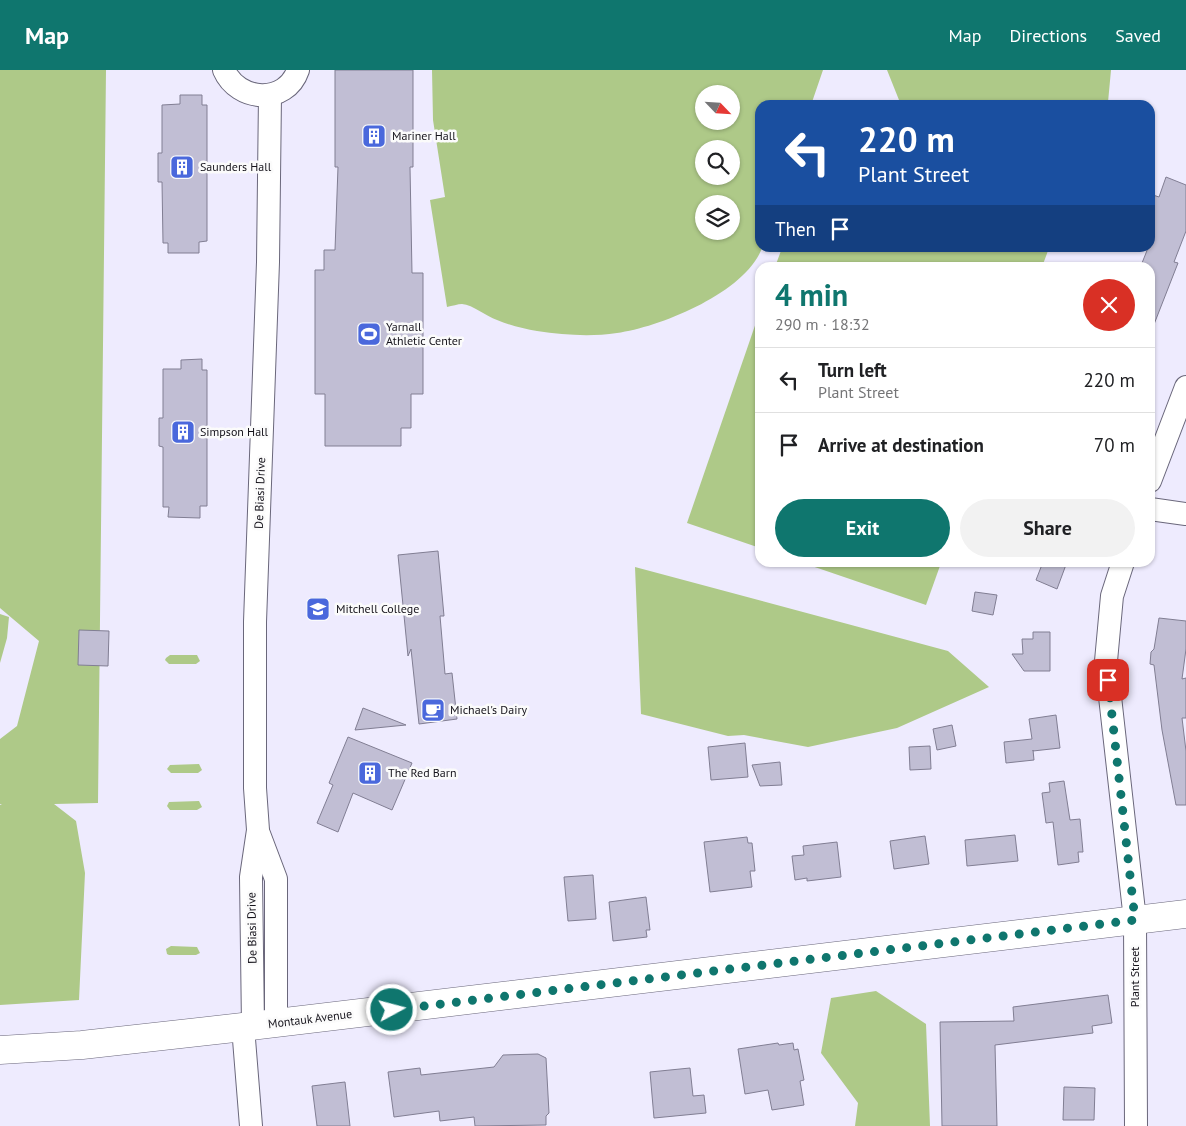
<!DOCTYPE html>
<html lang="en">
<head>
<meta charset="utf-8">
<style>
  :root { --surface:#fff; --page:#f2f2f2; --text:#202124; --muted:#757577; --line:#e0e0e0; --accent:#0f766e }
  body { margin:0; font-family:"PT Sans",sans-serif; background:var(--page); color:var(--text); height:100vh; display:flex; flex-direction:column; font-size:19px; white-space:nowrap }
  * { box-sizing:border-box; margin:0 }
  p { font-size:16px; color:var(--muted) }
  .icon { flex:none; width:28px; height:28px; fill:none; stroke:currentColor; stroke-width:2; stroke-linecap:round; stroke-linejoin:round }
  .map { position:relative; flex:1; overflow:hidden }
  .panel { position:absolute; left:755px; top:192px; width:400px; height:305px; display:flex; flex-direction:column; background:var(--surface); border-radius:15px; box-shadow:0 1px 4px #0004 }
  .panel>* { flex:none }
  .top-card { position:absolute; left:755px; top:30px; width:400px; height:152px; border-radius:15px; box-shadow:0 1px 4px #0004; background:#1a4fa0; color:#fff; overflow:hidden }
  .needle { width:32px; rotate:115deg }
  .fabs { position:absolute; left:695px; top:15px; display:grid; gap:10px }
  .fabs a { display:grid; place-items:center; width:45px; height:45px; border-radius:50%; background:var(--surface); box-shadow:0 1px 4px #0004; font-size:25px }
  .pin { position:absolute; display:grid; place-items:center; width:42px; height:42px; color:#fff; margin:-21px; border-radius:10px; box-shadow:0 2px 8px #0006 }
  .me { position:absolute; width:55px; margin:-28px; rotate:83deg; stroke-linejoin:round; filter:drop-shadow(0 0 4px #0008) }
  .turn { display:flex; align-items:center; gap:18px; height:105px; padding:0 20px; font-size:22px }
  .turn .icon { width:65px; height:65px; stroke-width:2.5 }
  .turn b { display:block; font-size:35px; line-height:42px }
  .then { display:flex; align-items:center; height:48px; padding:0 20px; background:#0003; gap:10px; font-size:19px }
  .round { display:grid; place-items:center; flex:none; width:52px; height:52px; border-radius:26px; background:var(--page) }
  .head { display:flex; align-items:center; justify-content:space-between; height:85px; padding:0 20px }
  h1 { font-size:30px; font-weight:600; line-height:38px; color:var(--accent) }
  .primary-button { display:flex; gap:10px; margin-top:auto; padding:10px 20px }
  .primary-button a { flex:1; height:58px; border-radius:30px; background:var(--accent); color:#fff; font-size:20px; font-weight:600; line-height:58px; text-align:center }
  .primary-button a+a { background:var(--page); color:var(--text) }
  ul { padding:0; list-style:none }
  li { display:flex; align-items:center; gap:15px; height:65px; padding:0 20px; border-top:1px solid var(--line) }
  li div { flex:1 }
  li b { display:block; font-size:19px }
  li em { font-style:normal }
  header { display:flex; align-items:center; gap:30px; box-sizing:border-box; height:70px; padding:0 25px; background:var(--accent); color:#fff }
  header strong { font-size:24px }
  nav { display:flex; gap:28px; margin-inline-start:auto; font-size:18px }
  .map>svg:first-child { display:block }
  .green { fill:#aec988; fill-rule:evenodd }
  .building { fill:#c1bed4; stroke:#817e93 }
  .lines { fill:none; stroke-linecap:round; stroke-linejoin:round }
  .street-casing { stroke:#6a677b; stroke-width:24 }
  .secondary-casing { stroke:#6a677b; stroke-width:29 }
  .street { stroke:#fff; stroke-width:22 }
  .secondary { stroke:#fff; stroke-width:28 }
  .route { stroke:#0f766e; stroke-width:9; stroke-dasharray:0 16.2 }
  .labels { text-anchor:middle; stroke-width:5; stroke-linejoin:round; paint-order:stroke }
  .poi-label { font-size:12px; fill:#15131b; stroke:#fbfbfb; text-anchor:start }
  .street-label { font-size:12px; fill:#15131b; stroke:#fbfbfb }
</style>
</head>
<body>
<header>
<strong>Map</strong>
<nav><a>Map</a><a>Directions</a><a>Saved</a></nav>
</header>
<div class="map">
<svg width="1186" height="1056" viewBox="0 0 1186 1056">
  <rect width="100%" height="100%" fill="#eeebfe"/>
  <g class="green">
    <polygon points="0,0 106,0 98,733 54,734 76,751 85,803 79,930 0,935 0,735 2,734 0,734 0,669 17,656 39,571 0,538"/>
    <path d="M432,0H823L811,35H760V178H762C746,222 661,257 617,263C590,267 564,265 537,261C524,259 509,255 497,250C486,246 473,235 462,234C458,234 452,236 447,237L430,130L445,127L433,50ZM704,24H731V51H704ZM704,79H731V106H704ZM704,134H731V161H704Z"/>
    <polygon points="887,0 1111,0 1108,32 1107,35 901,35"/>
    <polygon points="782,178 1049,178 1042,197 775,197"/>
    <polygon points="760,241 760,478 687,453"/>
    <polygon points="803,493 941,493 926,535"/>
    <polygon points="635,497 948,581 989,617 897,658 808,677 744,665 728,666 641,644"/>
    <polygon points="0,544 9,547 7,568 0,593"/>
    <polygon points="170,585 197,585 200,591 196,594 169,594 165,590 166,588"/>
    <polygon points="199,694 202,700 198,703 171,703 167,699 170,695"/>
    <polygon points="199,731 202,737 197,740 170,740 167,736 169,732"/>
    <polygon points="171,876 197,877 200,883 196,885 169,885 167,884 166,879"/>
    <polygon points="876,921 926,954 930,1056 855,1056 858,1033 821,983 831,928"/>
  </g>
  <g class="building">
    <polygon points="335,0 413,0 413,97 410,97 412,203 423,203 423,324 411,324 411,358 401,358 401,376 325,376 325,324 315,324 315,200 324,200 324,180 335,180 338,97 335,97"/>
    <polygon points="180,25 202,25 202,35 207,35 207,171 199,172 199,183 168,183 168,173 163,173 162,112 158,112 158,83 162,83 162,35 180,34"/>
    <polygon points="1166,107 1186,115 1186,161 1174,192 1178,193 1151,262 1150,198 1140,198 1148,178 1150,178 1150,124 1159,127"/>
    <polygon points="202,289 202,300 207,300 207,436 200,436 200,448 168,447 169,437 163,437 163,377 159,376 159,348 163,348 163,299 181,299 181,290"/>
    <polygon points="438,481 444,546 440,546 445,604 452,603 457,649 419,654 411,579 408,586 398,485"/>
    <polygon points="1043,492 1067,492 1057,519 1036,510"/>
    <polygon points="975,522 997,525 993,545 972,541"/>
    <polygon points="1159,548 1186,551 1186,579 1182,609 1186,608 1186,648 1182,648 1186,681 1186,735 1176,735 1162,660 1154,595 1150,594 1151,582 1154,579"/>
    <polygon points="79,560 109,561 108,596 78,595"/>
    <polygon points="1033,562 1050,562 1050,601 1024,601 1012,584 1023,584 1022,569 1033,569"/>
    <polygon points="363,638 406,655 355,660"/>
    <polygon points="1056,645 1060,678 1033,681 1033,680 1034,690 1006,693 1004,672 1032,669 1029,649"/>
    <polygon points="952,655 956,676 937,680 933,659"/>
    <polygon points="348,667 412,693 392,740 353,723 338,762 317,753 333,715 329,713"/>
    <polygon points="745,673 748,707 711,710 708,677"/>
    <polygon points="930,676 931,699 910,700 909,677"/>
    <polygon points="780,692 782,715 760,716 752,695"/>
    <polygon points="1064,711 1070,750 1080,749 1083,782 1078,782 1079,792 1058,795 1053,752 1046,753 1042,723 1050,722 1049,713"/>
    <polygon points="1015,765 1018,791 967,796 965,770"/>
    <polygon points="925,766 929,794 894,799 890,771"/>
    <polygon points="747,767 748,773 752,773 755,801 750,801 752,817 710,822 704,772"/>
    <polygon points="837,772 841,807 807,811 807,808 795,810 792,786 804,785 803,776"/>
    <polygon points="593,805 596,849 568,851 564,807"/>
    <polygon points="646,827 650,860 646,860 647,867 613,871 609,832"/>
    <polygon points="1108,925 1112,953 1092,956 1093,963 995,975 997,1056 942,1056 940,952 1014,951 1013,937"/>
    <polygon points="778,973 779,975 793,973 794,980 798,979 804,1010 800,1011 804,1035 772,1040 768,1020 745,1024 738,979"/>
    <polygon points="538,984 546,988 549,1043 546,1046 546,1055 475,1056 474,1047 440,1051 439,1041 394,1047 388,1002 420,998 421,1005 494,997 503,985"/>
    <polygon points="690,998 693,1026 704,1025 706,1043 654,1048 650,1002"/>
    <polygon points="345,1012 350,1056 317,1056 312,1016"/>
    <polygon points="1064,1017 1095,1018 1094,1050 1063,1050"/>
  </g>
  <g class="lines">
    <g class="street-casing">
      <g id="street">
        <path d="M224,0C238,32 286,35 298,0"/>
        <polyline points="1150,411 1186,317"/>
        <polyline points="1150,439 1186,444"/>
        <polyline points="1123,492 1112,526 1106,591 1135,850 1136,1056"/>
        <polyline points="259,764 276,809 276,953"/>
        <polyline points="253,956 251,807 258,760 255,718 255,552 268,192 270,25"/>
        <polyline points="243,957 251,1056"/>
      </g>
    </g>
    <g class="secondary-casing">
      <polyline id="secondary" points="0,980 82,975 243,957 1186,844"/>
    </g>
    <use href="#street" class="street"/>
    <use href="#secondary" class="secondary"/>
  </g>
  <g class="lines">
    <polyline class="route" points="392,940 1135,850 1108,610"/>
  </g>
  <defs>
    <g id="building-square" transform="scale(1.25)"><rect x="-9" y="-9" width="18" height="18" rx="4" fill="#4a68dc" stroke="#fbfbfb"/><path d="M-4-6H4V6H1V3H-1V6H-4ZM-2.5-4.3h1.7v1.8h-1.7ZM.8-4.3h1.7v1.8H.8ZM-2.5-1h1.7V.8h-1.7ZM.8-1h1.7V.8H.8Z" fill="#fff"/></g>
    <g id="stadium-square" transform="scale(1.25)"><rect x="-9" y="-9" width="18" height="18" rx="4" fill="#4a68dc" stroke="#fbfbfb"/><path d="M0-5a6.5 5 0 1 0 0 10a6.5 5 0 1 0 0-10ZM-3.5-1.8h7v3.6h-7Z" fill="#fff"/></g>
    <g id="university-square" transform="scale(1.25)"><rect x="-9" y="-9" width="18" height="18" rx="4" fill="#4a68dc" stroke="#fbfbfb"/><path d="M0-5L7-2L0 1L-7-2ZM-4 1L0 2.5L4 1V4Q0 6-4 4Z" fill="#fff"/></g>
    <g id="cafe-square" transform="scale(1.25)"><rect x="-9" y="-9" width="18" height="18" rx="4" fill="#4a68dc" stroke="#fbfbfb"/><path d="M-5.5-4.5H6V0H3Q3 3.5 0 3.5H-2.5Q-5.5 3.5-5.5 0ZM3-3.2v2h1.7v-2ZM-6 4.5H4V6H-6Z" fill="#fff"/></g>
  </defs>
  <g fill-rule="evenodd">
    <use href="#building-square" x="374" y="66"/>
    <use href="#building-square" x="182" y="97"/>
    <use href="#stadium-square" x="369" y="264"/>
    <use href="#building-square" x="183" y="362"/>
    <use href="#university-square" x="318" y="539"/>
    <use href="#cafe-square" x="433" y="640"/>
    <use href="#building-square" x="370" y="703"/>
  </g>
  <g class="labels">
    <g class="poi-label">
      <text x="392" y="70">Mariner Hall</text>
      <text x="200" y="101">Saunders Hall</text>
      <text x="386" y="261">Yarnall<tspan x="386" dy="14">Athletic Center</tspan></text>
      <text x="200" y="366">Simpson Hall</text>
      <text x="336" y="543">Mitchell College</text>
      <text x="450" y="644">Michael's Dairy</text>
      <text x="388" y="707">The Red Barn</text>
    </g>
    <g class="street-label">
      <text transform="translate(260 423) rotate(-88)" y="4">De Biasi Drive</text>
      <text transform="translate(252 858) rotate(-91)" y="4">De Biasi Drive</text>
      <text transform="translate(1135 907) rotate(-90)" y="4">Plant Street</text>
      <text transform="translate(310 949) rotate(-7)" y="4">Montauk Avenue</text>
    </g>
  </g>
</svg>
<div class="fabs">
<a><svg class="needle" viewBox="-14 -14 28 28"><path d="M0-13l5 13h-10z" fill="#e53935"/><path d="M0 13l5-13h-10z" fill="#757577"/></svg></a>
<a><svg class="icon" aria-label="search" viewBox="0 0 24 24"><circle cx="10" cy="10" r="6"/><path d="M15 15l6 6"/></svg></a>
<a><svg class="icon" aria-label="layers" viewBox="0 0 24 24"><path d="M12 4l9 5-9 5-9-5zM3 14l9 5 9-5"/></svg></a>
</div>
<div class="pin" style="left:1108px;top:610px;background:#d93025"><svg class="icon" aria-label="arrive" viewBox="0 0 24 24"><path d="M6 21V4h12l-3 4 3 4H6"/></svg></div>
<svg class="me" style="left:392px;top:940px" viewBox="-20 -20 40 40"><circle r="17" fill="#0f766e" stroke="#fff" stroke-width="3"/><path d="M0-11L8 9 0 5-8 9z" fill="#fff"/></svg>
<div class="top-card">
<div class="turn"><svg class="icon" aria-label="left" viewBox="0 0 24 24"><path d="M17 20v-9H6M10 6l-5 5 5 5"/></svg><div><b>220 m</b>Plant Street</div></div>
<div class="then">Then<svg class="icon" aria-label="arrive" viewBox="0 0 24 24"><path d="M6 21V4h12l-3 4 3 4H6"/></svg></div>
</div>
<section class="panel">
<div class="head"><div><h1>4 min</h1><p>290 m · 18:32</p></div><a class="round" style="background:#d93025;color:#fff"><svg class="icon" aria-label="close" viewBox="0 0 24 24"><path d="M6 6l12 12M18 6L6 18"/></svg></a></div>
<ul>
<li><svg class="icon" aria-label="left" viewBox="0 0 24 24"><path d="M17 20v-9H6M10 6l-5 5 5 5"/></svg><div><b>Turn left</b><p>Plant Street</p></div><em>220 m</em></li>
<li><svg class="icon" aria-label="arrive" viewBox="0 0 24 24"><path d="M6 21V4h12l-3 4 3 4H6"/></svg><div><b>Arrive at destination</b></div><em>70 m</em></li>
</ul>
<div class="primary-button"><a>Exit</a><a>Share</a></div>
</section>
</div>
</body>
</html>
